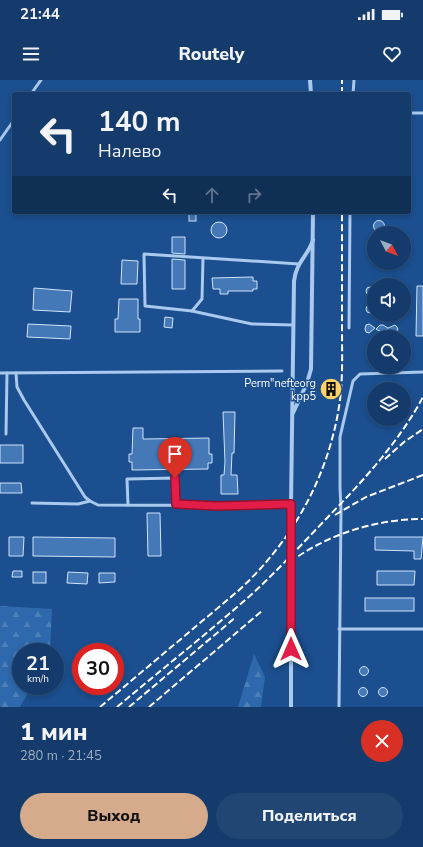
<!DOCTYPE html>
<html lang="ru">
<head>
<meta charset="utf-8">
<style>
  :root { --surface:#143b6b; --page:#214673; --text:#f1f3f6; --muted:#9dadc1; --line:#33557e; --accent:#d6ab8b }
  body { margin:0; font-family:"Nunito Sans",sans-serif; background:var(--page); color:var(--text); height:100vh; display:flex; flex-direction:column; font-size:15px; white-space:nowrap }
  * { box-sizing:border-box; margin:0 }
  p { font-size:13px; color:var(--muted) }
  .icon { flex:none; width:22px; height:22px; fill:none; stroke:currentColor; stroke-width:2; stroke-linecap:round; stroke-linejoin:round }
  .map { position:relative; height:627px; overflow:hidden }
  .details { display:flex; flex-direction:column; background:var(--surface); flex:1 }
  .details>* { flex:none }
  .banner { position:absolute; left:12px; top:12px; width:399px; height:122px; border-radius:4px; box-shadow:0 2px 6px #0003,0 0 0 1px var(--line); background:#143b6b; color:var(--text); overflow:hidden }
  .needle { width:26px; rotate:131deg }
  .fabs { position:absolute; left:367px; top:146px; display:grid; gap:8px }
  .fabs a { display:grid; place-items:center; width:44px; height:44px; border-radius:50%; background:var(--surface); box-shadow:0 2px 6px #0003,0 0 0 1px var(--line); font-size:20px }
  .speed { position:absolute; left:12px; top:563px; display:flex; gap:8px; font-size:20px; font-weight:700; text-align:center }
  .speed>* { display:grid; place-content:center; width:52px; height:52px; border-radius:50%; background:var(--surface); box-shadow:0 2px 6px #0003,0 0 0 1px var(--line); line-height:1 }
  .speed small { font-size:10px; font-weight:400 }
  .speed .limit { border:6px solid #d22; background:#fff; color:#111 }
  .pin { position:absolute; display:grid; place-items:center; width:34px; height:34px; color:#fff; margin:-41px -17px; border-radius:50% 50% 50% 0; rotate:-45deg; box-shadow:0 0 4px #0007 }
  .pin .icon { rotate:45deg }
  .me { position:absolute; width:44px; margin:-22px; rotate:0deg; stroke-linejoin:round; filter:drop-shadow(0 0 3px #0008) }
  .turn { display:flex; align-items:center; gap:14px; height:84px; padding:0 20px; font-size:18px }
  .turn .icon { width:52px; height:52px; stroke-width:2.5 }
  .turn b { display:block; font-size:28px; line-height:34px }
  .lanes { display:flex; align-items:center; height:38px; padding:0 20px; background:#0003; justify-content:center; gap:20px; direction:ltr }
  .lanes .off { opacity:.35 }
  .round { display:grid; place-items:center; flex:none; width:42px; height:42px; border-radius:21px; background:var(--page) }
  .head { display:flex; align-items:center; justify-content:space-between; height:68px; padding:0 20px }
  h1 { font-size:24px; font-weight:800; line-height:30px }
  .primary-button { display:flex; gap:8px; margin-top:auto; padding:8px 20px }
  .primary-button a { flex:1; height:46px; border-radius:24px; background:var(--accent); color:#111; font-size:16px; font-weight:800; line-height:46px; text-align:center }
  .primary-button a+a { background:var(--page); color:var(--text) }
  .status { display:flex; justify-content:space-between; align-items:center; height:28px; padding:0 20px; background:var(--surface); direction:ltr }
  .status svg { height:11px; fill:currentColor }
  header { display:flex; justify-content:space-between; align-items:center; height:52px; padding:0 20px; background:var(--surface); font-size:18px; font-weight:800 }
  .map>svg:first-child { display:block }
  .forest { fill:url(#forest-firs) }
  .building { fill:#4478b7; stroke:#cfe3fa }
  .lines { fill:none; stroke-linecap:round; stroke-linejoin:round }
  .service { stroke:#a9c9ee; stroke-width:3 }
  .minor { stroke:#a9c9ee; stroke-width:4 }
  .rail { stroke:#fff; stroke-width:2; stroke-dasharray:7 3; stroke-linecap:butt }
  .route-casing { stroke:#92132f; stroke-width:10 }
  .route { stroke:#e11d48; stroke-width:7 }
  .labels { text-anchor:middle; stroke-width:3; stroke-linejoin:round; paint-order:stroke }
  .poi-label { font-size:11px; fill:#fff; stroke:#1b4f8f; text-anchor:end }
</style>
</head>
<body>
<div class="status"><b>21:44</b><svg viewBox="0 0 49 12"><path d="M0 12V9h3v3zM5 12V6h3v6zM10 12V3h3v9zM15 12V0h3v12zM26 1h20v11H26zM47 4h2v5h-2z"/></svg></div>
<header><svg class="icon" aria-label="menu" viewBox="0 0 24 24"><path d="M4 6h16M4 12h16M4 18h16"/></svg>Routely<svg class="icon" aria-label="heart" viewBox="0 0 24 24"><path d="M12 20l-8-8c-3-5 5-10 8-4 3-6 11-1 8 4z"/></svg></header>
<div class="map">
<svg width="423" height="627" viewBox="0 0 423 627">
  <defs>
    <pattern id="forest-firs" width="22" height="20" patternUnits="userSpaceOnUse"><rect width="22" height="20" fill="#2e69ad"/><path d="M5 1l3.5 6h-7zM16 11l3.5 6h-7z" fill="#4d80b9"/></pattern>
  </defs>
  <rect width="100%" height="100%" fill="#1b4f8f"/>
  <g class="forest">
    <polygon points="0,526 52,529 50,572 21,572 21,606 32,606 20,627 0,627"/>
    <polygon points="254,574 265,597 261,627 238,627"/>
  </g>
  <g class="building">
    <rect x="189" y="132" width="7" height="9"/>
    <circle cx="379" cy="146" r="5.5"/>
    <circle cx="219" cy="150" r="8"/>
    <polygon points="172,157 185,157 185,174 172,173"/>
    <polygon points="172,179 185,180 185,209 172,209"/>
    <polygon points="122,180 138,181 137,204 121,204"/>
    <polygon points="253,197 253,201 257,201 257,209 253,209 253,211 228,211 228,214 220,214 220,209 213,209 212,198"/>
    <polygon points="417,206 423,206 423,256 416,256"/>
    <circle cx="370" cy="211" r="4"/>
    <polygon points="34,208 72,211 70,232 33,230"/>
    <polygon points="119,219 138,219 138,239 140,239 140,252 115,252 115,239 118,239"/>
    <circle cx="370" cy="229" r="4"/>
    <polygon points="165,237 173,238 172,248 164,247"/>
    <polygon points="28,244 71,246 70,259 27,257"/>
    <polygon points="369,244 375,248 369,253 366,252 365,249 366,245"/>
    <polygon points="380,245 383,245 388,248 395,245 397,247 398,250 394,253 388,249 381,252 376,249"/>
    <polygon points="326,305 335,305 335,314 326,313"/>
    <polygon points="223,332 235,332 234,373 232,373 231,395 237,395 238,414 221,414 221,395 224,395 225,382"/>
    <polygon points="133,348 143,348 143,359 209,358 209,374 212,374 212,383 208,383 208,389 132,390 132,382 129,382 129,374 132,374"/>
    <rect x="0" y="365" width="23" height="18"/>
    <polygon points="0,403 21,403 22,413 0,413"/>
    <polygon points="147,433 160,433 161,476 148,476"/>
    <polygon points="9,457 24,457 23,476 9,476"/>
    <polygon points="33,457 115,458 115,477 33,476"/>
    <polygon points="375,457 423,457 421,479 414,479 414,471 375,470"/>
    <polygon points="13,491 22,491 22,497 12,497"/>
    <polygon points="377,491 415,491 414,505 377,505"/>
    <rect x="33" y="492" width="13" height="11"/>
    <polygon points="68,492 88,493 87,504 67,503"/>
    <polygon points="99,493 115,493 115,502 99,503"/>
    <rect x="365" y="518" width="49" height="13"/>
    <circle cx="364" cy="591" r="4.5"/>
    <circle cx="363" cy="612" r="4.5"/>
    <circle cx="383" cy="612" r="4.5"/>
  </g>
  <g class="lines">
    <g class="service">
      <polyline points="31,14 41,0"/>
      <polyline points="353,14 354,0"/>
      <polyline points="409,33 423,33"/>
      <polyline points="0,60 14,40"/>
      <polyline points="203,178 202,219 192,231 145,226 144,174 299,184"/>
      <polyline points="192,231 252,244 293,245"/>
      <polyline points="349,248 350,132"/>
      <polyline points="0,293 282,291"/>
      <path d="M16,293L17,307L24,320L85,417L90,421L98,425C163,425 227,426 291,424"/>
      <polyline points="6,354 7,293"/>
      <polyline points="32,423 78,424 90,421"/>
      <polyline points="128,425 127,399 175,398 176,424"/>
      <polyline points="339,549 423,549"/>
      <polyline points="339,627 341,430 340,407 340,357 353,301 360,294 423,292"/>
    </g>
    <g class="minor">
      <polyline points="310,0 311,14"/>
      <polyline points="293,333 307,303 311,289 313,132"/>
      <path d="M291,627V424L294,201C296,182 308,176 313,160"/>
    </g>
    <g class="rail">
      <polyline points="342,14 342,0"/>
      <polyline points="385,379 404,362 423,349"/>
      <polyline points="335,435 366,417 423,395"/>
      <path d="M290,482C328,454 376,439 423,439"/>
      <path d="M100,627L238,511C293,461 330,394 340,320C343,296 342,271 342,247C342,209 342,170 342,132"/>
      <path d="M117,627C162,589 208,553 252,514C278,490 302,464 327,438C362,402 399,362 423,317"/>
      <polyline points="129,627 236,537"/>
      <polyline points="149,627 262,531"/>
    </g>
  </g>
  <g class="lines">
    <g class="route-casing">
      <polyline id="route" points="175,398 176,424 218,426 291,424 291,569"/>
    </g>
    <use href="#route" class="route"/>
  </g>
  <defs>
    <g id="building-disc" transform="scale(1.15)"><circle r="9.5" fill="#ffd166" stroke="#1b4f8f"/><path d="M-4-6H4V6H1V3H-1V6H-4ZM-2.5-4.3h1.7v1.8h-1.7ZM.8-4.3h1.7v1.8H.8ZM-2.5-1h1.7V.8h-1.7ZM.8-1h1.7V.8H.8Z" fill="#111"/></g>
  </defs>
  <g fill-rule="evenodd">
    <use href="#building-disc" x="331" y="309"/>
  </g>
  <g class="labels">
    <g class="poi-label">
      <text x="316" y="307">Perm"nefteorg<tspan x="316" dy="13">kpp5</tspan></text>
    </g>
  </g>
</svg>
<div class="fabs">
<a><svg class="needle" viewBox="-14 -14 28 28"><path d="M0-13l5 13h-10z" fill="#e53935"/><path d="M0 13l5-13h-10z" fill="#9dadc1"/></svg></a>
<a><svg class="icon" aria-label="sound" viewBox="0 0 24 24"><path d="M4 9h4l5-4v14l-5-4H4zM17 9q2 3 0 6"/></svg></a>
<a><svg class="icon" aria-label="search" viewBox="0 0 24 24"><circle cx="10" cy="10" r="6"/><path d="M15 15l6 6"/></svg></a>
<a><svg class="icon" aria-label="layers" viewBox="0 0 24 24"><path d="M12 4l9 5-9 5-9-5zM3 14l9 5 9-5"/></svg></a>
</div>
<div class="speed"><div>21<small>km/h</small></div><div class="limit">30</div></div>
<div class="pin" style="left:175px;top:398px;background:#d93025"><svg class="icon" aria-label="arrive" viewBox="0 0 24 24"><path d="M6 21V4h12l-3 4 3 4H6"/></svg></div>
<svg class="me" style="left:291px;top:569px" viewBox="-20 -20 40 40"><path d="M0-17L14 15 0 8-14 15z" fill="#e11d48" stroke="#fff" stroke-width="4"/></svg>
<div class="banner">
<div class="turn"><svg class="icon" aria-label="left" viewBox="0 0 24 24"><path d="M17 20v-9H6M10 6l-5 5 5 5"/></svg><div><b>140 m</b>Налево</div></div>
<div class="lanes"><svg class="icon" aria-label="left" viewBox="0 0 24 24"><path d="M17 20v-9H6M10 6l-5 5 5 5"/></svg><svg class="icon off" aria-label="ahead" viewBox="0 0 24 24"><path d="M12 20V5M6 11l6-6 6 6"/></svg><svg class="icon off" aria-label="right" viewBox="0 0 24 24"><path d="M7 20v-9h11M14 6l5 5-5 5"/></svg></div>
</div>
</div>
<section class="details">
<div class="head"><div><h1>1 мин</h1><p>280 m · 21:45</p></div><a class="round" style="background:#d93025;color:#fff"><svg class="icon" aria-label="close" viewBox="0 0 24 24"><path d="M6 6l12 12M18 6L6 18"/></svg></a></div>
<div class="primary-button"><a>Выход</a><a>Поделиться</a></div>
</section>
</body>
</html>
